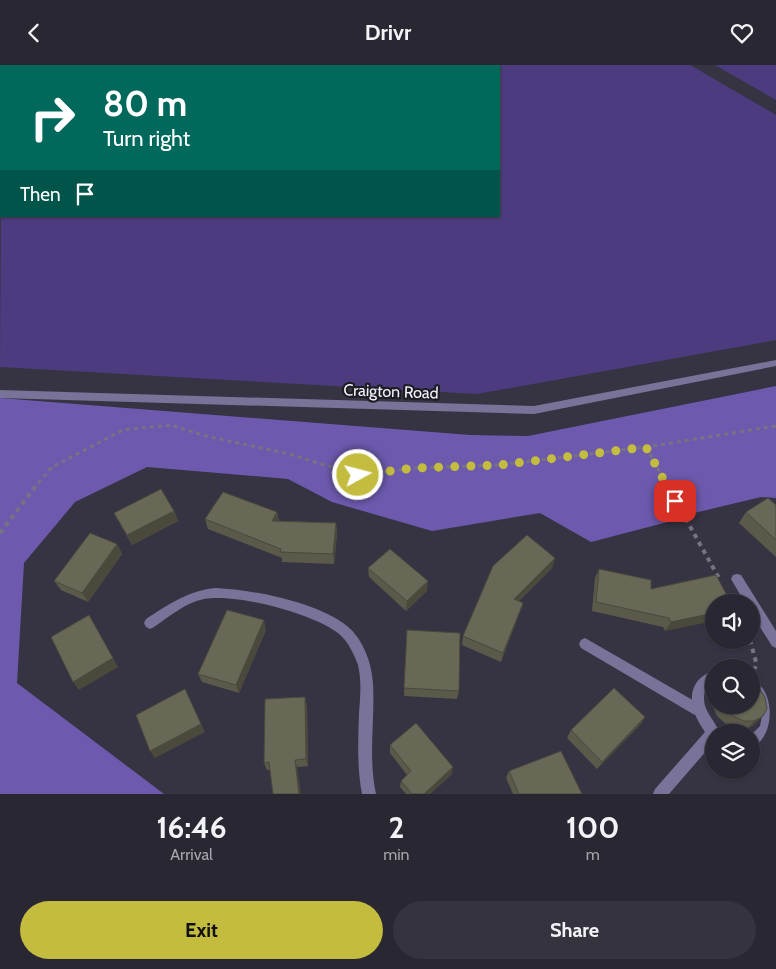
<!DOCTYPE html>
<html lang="en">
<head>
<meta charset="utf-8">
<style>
  :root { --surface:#282732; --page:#34333e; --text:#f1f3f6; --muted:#a5a5ac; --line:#44444d; --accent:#c4bc3e }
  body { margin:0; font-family:Cabin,sans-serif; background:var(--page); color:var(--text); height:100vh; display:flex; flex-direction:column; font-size:19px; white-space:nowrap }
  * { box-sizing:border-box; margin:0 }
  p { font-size:16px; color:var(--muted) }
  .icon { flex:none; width:28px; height:28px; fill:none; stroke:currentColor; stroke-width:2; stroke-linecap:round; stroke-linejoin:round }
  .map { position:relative; height:729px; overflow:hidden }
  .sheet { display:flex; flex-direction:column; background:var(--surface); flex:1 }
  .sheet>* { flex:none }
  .top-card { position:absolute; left:0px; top:0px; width:500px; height:152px; box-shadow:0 1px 4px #0004,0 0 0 1px var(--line); background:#00695c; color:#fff; overflow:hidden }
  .buttons { position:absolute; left:705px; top:529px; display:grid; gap:10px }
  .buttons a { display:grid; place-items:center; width:55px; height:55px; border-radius:50%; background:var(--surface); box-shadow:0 1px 4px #0004,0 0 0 1px var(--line); font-size:25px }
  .pin { position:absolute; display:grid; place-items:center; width:42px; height:42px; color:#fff; margin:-21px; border-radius:10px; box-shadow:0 2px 8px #0006 }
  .me { position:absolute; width:55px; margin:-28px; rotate:83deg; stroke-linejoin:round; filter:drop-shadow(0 0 4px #0008) }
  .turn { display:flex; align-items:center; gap:18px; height:105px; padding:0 20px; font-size:22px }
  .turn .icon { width:65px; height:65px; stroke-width:2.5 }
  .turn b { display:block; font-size:35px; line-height:42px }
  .then { display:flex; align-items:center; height:48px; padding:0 20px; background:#0003; gap:10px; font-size:19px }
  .eta { display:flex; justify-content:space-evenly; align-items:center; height:85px; text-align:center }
  .eta b { font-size:30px; font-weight:800; line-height:35px }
  .cta { display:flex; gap:10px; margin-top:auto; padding:10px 20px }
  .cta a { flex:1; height:58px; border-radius:30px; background:var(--accent); color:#111; font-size:20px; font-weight:800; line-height:58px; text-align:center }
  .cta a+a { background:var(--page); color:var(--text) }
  header { display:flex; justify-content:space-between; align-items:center; height:65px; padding:0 20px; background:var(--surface); font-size:22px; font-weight:800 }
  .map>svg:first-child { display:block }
  .green { fill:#4c3c7f }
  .forest { fill:#6d5aae }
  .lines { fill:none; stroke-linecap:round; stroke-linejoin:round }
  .path-far1 { stroke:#767482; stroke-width:3; stroke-dasharray:4 4; stroke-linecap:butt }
  .path { stroke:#767482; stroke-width:4; stroke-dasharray:4.5 4.5; stroke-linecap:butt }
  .service { fill:#797399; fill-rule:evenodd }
  .minor { fill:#797399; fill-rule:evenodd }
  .tertiary { fill:#797399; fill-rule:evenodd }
  .primary { fill:#baaefb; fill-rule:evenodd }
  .wall { fill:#5a594a }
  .shaded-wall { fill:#4a493c }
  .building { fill:#696856; stroke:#4a493c }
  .route { stroke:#c4bc3e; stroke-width:9; stroke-dasharray:0 16.2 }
  .labels { text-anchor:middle; stroke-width:4.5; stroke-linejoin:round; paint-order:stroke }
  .street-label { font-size:16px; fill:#f3f2fc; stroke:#1e1d24 }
</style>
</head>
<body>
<header><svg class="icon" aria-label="back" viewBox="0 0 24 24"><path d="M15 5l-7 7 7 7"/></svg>Drivr<svg class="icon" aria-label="heart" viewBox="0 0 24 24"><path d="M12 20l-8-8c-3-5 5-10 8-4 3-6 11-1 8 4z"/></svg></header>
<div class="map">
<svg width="776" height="729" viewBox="0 0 776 729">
  <rect width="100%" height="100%" fill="#363443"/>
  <g class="green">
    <polygon points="28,0 690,0 776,50 776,275 477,329 0,302 1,135 1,151 499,151 499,1"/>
    <polygon points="715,0 776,0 776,35"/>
  </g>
  <polygon class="forest" points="776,321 776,433 761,432 690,449 679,454 591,477 540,448 432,466 332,437 288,414 147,402 75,437 24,498 17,618 164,729 0,729 0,333 470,370 528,371"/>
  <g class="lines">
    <g class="path-far1">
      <polyline points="646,382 669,424"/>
      <polyline points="33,424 52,402 123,365 171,360 206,371 289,389 358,410 414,403 500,400 646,382 776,361"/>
    </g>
    <g class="path">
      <polyline points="668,422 720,515"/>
      <polyline points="0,468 35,422"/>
      <polyline points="750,575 756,597 755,604"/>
    </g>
    <g class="service">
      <polygon points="737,509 741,510 776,566 776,583 772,581 751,548 751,538 745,538 731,514 733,510"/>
      <polygon points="585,573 703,641 704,645 703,649 698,651 693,649 581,583 579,579 581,575"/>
    </g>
    <g class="minor">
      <path d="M216,523C254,525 317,537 347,561C363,574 372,598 373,619C375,656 368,692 376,729H362C357,703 358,676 359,649C360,633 362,617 358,600C354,589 348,576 338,568C312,548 236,528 204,534C186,537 169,552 154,562L150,564L146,562L144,558L146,554C168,540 189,525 216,523Z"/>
      <path d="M714,605V618L705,626C700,644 714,653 720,668H714V677L669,729H653L655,724L705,667C689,645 683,617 714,605Z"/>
      <path d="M751,613C776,625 776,671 751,684V670L760,661L762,650L759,638L751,628Z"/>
    </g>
    <polygon class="tertiary" points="776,295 776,301 534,349 0,333 0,325 534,341"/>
    <rect class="primary" x="3" y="0" width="8" height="1"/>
  </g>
  <g class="wall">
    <polygon points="776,440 776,492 739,458 746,447"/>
    <polygon points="174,446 178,456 132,480 114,448"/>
    <polygon points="277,447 279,456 336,458 337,469 334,499 282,497 282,493 208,464 205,454"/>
    <polygon points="117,479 122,489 88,537 61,525 54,516"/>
    <polygon points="555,493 552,503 519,536 523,538 520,547 501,597 462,580 463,571"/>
    <polygon points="368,503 427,526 406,546 369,512"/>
    <polygon points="599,504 651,524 716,510 665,566 663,562 592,546 595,513"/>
    <polygon points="266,565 239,628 202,617 198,609"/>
    <polygon points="407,565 459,626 457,634 404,631"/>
    <polygon points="714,629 714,640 751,640 755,659 747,664 737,664 726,659 717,651 713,641 712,632"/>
    <polygon points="307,640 308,701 267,705 264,698"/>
    <polygon points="645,652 640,660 597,704 567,673 571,665"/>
    <polygon points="390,680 452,709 430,729 406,729 400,722 401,716 407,710 390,688"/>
    <polygon points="509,706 582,729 513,729 506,713"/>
  </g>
  <g class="shaded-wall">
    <polygon points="174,446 178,456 132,480 127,470"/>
    <polygon points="277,447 279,458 272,456"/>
    <polygon points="336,458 337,469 334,499 333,489"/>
    <polygon points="117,479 122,489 88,537 82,528"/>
    <polygon points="555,493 552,503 511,543 514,534"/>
    <polygon points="428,516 427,526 406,546 407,536"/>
    <polygon points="523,538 520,547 501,597 503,588"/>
    <polygon points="714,548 714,556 665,566 671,557"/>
    <polygon points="89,550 118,602 79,625 73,617"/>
    <polygon points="264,555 266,565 239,628 236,620"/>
    <polygon points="185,624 205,667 155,693 150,686"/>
    <polygon points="305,632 307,640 308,701 306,694"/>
    <polygon points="763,651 755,659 747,664 754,656"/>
    <polygon points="645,652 640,660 597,704 602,697"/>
    <polygon points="295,695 297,702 301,729 299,729"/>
    <polygon points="453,702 452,709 430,729 424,729"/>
  </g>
  <g class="building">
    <polygon points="161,424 174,446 127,470 114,448"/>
    <polygon points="223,427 277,447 272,456 336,458 333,489 280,487 281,484 205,454"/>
    <polygon points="768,433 776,440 776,475 746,447"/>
    <polygon points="90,468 117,479 82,528 54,516"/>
    <polygon points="527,470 555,493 514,534 523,538 503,588 463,571 493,501"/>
    <polygon points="390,484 428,516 407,536 368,503"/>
    <polygon points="599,504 651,515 651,524 716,510 731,538 714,538 714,548 671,557 669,553 596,537"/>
    <polygon points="227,545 264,555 236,620 198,609"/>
    <polygon points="89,550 113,593 73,617 51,572"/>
    <polygon points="407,565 460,568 459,626 404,623"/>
    <polygon points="751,617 757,620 765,632 767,644 763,651 754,656 744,656 733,651 725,643 723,640 751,640"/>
    <polygon points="614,623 645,652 602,697 571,665"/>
    <polygon points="185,624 201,659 150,686 136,650"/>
    <polygon points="305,632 306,694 295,695 299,729 273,729 269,697 264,698 265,634"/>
    <polygon points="416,658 453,702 424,729 412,729 401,716 411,706 390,680"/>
    <polygon points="561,686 582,729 519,729 509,706"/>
  </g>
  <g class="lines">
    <polyline class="route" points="358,410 414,403 500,400 646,382 675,436"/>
  </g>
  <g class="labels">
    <g class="street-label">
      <text transform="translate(391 326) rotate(2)" y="6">Craigton Road</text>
    </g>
  </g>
</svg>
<div class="buttons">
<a><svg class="icon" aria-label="sound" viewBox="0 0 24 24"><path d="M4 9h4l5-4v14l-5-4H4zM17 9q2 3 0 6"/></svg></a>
<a><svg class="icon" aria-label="search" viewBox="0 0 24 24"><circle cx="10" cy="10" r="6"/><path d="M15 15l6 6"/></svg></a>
<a><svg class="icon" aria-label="layers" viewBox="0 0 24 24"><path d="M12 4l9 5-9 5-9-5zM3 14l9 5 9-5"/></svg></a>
</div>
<div class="pin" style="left:675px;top:436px;background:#d93025"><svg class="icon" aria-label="arrive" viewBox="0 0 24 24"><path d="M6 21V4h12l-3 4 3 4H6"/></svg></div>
<svg class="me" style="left:358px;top:410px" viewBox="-20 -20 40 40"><circle r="17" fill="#c4bc3e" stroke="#fff" stroke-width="3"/><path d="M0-11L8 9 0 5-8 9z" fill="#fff"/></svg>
<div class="top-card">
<div class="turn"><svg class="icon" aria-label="right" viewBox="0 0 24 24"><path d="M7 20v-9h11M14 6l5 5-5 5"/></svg><div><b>80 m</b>Turn right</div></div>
<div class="then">Then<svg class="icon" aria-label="arrive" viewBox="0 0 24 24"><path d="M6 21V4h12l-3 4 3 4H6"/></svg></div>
</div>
</div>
<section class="sheet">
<div class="eta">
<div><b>16:46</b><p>Arrival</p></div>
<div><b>2</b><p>min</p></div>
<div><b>100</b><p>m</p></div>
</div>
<div class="cta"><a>Exit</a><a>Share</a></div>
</section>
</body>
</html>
